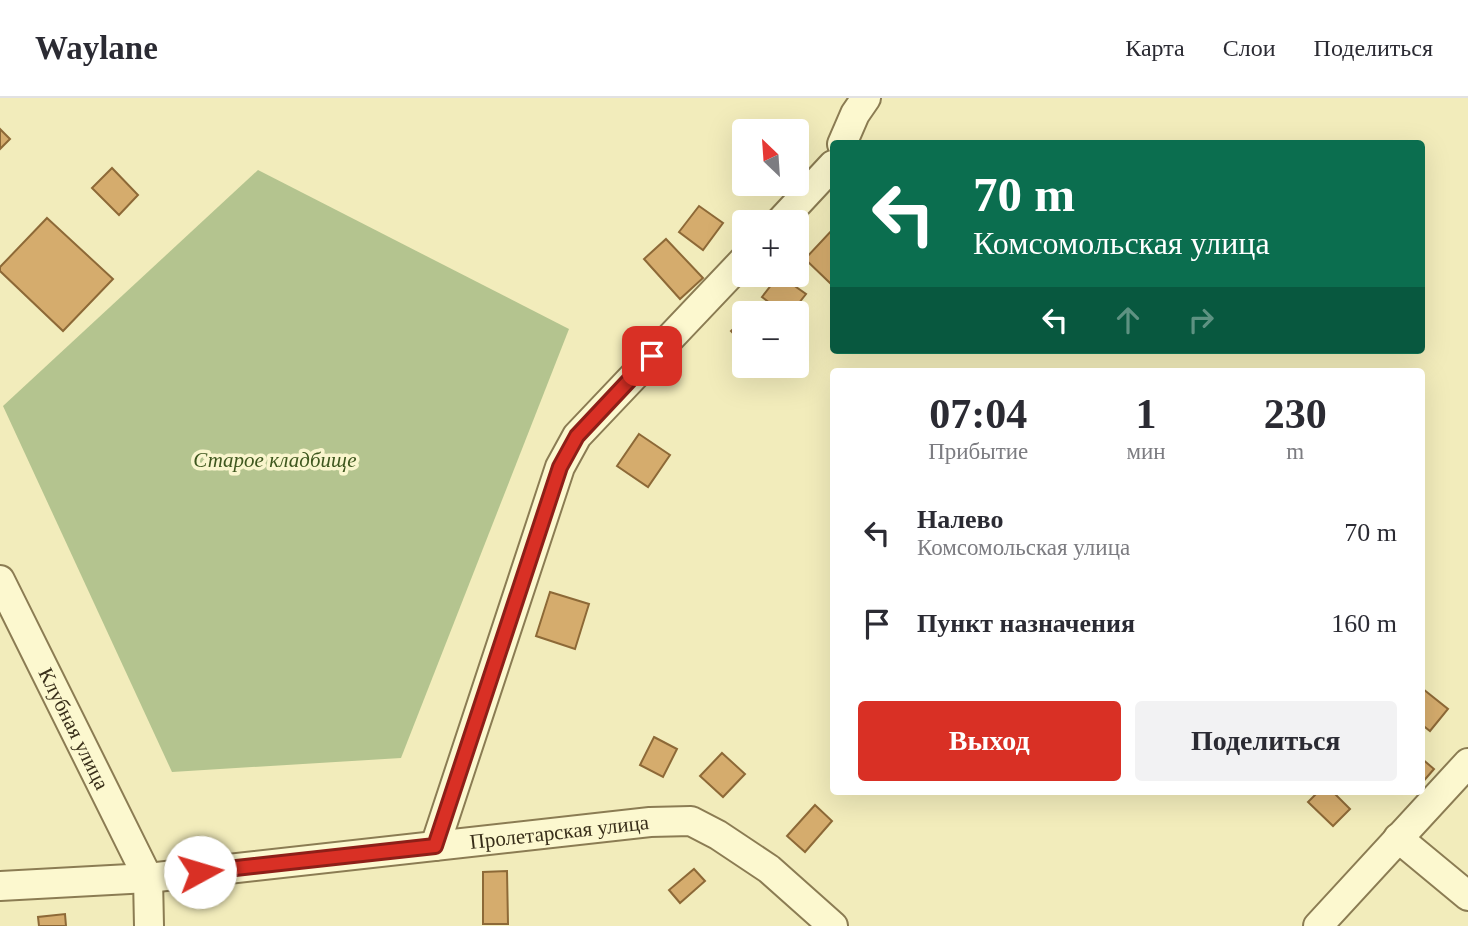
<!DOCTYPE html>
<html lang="ru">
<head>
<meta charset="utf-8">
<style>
  :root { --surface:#fff; --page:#f2f2f3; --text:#2b2b33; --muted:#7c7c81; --line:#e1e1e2; --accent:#d93025 }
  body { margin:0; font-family:Georgia,serif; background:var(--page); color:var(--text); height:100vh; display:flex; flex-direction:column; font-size:26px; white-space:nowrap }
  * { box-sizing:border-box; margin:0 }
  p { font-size:23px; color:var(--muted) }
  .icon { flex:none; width:38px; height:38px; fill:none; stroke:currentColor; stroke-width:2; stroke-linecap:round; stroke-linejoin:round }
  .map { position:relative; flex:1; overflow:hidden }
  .panel { position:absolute; left:830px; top:270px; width:595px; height:427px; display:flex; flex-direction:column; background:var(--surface); border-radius:7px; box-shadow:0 7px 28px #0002 }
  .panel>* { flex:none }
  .top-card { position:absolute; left:830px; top:42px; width:595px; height:214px; border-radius:7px; box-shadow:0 7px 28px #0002; background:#0b6e4f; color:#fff; overflow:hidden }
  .needle { width:46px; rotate:335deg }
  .tools { position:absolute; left:732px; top:21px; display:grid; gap:14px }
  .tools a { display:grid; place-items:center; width:77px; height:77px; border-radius:7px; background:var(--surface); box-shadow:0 7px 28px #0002; font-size:35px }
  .pin { position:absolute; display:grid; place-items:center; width:60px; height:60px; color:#fff; margin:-30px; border-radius:14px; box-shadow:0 4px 10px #0006 }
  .me { position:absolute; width:77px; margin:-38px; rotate:84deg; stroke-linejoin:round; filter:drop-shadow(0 0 5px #0008) }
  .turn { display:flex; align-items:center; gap:24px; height:147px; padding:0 28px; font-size:32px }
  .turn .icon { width:91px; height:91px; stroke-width:2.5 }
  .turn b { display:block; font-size:49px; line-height:60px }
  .lanes { display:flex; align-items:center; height:66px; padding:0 28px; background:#0003; justify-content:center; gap:35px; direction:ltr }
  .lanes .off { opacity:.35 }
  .eta { display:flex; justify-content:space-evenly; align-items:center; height:119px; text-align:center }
  .eta b { font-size:42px; font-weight:700; line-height:49px }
  .action { display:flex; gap:14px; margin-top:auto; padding:14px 28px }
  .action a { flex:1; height:80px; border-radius:7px; background:var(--accent); color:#fff; font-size:28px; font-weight:700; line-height:80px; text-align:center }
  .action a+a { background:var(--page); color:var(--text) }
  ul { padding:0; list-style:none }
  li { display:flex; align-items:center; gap:21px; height:91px; padding:0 28px }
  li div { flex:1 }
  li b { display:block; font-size:26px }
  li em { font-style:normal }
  header { display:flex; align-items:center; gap:42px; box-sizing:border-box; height:98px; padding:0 35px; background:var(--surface); border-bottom:2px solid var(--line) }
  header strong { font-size:33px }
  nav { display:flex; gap:38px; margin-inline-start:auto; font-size:24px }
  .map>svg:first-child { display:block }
  .cemetery { fill:#b4c48f }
  .building { fill:#d5ac6d; stroke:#8d6937; stroke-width:2 }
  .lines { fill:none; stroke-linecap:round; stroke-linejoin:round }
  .minor-casing { stroke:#8b7c53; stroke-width:32 }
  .minor { stroke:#fcf8cf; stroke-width:28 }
  .route-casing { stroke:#8d1f18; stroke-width:18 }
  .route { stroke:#d93025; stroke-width:12 }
  .labels { text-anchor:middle; stroke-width:7; stroke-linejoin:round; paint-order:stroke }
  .park-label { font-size:21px; font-style:italic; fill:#3e571e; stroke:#f9f5cc }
  .street-label { font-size:21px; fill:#392f1a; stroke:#f9f5cc }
</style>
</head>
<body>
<header>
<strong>Waylane</strong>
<nav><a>Карта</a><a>Слои</a><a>Поделиться</a></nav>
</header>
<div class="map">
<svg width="1468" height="828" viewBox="0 0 1468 828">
  <rect width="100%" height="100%" fill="#f2ecbb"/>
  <polygon class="cemetery" points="258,72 569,231 401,660 172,674 3,308"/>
  <g class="building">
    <polygon points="0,31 10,41 0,51"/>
    <polygon points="796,45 806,55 796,64"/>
    <polygon points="112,70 138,97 119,117 92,90"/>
    <polygon points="699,108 723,125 703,152 679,134"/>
    <polygon points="47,120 113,181 63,233 0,173 0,169"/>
    <polygon points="833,131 833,185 831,186 805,161"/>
    <polygon points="666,141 703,180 680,201 644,161"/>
    <polygon points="779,177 806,196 791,215 783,215 762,199"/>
    <polygon points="743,222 744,223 744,247 731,233"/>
    <polygon points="639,336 670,357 648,389 617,368"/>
    <polygon points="550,494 589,506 575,551 536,538"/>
    <polygon points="1423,591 1448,611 1430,633 1421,626 1421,594"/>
    <polygon points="654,639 677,651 663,679 640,667"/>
    <polygon points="722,655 745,676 723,699 700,678"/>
    <polygon points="1421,660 1434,671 1421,686"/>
    <polygon points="1319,693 1332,693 1350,711 1333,728 1308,704"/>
    <polygon points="815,707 832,723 805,754 787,738"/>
    <polygon points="694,771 705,783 680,805 669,792"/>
    <polygon points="507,773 508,826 483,826 483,774"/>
    <polygon points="65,816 66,828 39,828 38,819"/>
  </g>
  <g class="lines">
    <g class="minor-casing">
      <g id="minor">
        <polyline points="842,46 855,16 866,0"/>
        <polyline points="780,124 833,67"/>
        <path id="s1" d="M0,482L148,780L149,828"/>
        <polyline points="1398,740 1468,798"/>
        <polyline points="435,748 560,369 577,338 744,162"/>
        <path id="s2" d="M0,788L148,780L650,724L691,723L718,737L769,771L833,828"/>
        <polyline points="1318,828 1468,665"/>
      </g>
    </g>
    <use href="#minor" class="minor"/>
  </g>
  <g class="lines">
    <g class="route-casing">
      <polyline id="route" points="200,774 435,748 560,369 577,338 652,258"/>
    </g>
    <use href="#route" class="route"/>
  </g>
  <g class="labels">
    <g class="park-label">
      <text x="275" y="369">Старое кладбище</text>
    </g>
    <g class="street-label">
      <text dy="7" stroke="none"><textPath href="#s1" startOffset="166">Клубная улица</textPath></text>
      <text dy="7" stroke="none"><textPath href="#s2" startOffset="562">Пролетарская улица</textPath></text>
    </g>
  </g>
</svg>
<div class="tools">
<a><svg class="needle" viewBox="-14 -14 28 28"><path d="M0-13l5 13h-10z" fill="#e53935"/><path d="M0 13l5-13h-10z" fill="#7c7c81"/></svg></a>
<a>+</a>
<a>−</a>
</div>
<div class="pin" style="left:652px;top:258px;background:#d93025"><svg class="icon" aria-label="arrive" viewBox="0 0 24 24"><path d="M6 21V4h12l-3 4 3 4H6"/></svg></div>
<svg class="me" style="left:200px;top:774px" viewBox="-20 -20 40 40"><circle r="19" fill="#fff"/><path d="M0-13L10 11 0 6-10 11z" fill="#d93025"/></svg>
<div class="top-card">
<div class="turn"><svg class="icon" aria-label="left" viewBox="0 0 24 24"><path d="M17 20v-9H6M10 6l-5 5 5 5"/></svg><div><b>70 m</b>Комсомольская улица</div></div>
<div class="lanes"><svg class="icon" aria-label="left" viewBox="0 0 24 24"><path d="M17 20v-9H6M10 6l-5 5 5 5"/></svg><svg class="icon off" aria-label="ahead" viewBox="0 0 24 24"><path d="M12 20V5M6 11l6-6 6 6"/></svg><svg class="icon off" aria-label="right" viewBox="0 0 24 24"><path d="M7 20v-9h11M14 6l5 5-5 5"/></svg></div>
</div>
<section class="panel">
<div class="eta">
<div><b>07:04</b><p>Прибытие</p></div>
<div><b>1</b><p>мин</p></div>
<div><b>230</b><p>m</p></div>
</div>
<ul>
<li><svg class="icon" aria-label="left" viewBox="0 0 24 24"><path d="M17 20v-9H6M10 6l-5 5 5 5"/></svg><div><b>Налево</b><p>Комсомольская улица</p></div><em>70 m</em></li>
<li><svg class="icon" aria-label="arrive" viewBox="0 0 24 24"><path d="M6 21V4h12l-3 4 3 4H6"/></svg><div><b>Пункт назначения</b></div><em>160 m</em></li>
</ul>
<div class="action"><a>Выход</a><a>Поделиться</a></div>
</section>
</div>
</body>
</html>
